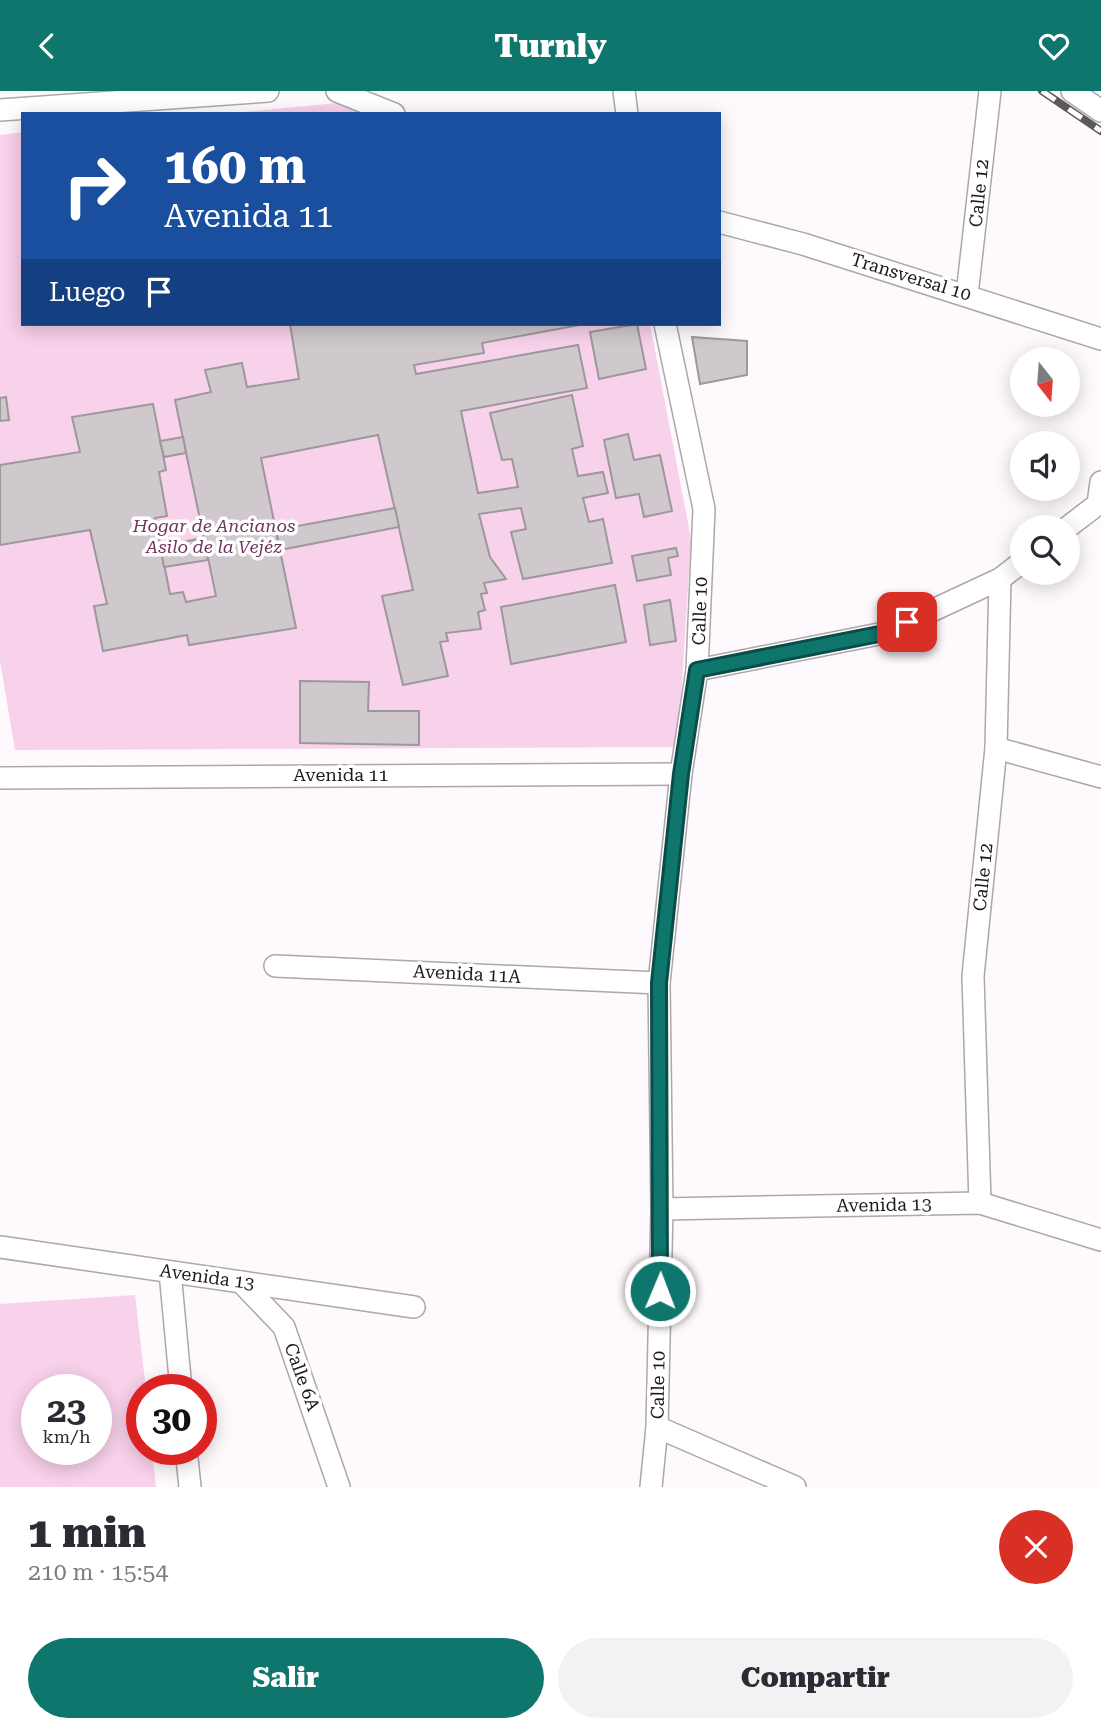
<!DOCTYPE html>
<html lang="es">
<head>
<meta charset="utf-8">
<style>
  :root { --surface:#fff; --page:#f2f2f3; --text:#2b2b33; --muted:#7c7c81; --accent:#0f766e }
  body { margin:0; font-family:"Roboto Serif",serif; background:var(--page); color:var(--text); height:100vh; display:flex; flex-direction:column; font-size:26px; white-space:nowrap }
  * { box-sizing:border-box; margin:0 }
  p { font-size:23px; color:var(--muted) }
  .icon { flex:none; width:38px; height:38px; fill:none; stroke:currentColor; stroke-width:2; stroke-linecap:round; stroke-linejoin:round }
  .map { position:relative; height:1396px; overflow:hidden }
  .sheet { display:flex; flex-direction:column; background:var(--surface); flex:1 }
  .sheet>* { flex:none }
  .guide { position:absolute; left:21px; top:21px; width:700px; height:214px; border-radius:0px; box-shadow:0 4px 18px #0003; background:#1a4fa0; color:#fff; overflow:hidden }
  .needle { width:46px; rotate:163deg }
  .fabs { position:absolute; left:1010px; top:256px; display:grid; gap:14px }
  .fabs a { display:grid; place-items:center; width:70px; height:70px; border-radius:50%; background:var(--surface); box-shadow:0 4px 18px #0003; font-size:35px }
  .speed { position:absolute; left:21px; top:1283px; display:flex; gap:14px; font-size:35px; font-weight:700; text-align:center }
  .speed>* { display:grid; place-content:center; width:91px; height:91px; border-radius:50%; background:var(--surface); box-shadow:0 4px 18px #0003; line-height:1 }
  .speed small { font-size:18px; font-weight:400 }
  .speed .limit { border:10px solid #d22; background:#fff; color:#111 }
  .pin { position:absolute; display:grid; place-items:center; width:60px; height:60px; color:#fff; margin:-30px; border-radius:14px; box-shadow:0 4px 10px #0006 }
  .me { position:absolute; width:77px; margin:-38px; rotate:1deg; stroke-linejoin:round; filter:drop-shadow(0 0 5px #0008) }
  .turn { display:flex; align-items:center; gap:24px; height:147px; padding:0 28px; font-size:32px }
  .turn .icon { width:91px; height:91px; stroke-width:2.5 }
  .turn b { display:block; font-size:49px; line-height:60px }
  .then { display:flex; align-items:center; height:66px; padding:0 28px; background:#0003; gap:14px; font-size:26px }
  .round { display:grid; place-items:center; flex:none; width:74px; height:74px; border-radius:37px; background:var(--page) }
  .summary { display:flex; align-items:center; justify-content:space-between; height:119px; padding:0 28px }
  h1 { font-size:42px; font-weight:800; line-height:52px }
  .cta { display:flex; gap:14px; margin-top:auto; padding:14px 28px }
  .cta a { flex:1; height:80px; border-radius:42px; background:var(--accent); color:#fff; font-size:28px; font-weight:800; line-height:80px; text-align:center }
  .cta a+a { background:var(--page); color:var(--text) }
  header { display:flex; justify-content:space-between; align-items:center; height:91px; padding:0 28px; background:var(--accent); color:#fff; font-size:32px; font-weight:800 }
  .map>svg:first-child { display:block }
  .green { fill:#f8d1ea; fill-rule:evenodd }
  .building { fill:#cfc8cc; stroke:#9e989c; stroke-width:2 }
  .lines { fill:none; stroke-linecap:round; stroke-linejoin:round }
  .minor-casing { stroke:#ada6aa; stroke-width:24 }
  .minor { stroke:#fff; stroke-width:21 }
  .rail-casing { stroke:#5d595b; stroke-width:8 }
  .rail { stroke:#fff; stroke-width:5; stroke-dasharray:16; stroke-linecap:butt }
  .route-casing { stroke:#0a4d48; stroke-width:18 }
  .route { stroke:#0f766e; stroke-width:12 }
  .labels { text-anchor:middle; stroke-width:7; stroke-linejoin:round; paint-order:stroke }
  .street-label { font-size:18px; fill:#1c191b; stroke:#fff }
  .park-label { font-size:18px; font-style:italic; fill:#723560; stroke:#fff }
</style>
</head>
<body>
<header><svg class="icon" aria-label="back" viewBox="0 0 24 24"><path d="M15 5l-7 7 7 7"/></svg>Turnly<svg class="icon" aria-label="heart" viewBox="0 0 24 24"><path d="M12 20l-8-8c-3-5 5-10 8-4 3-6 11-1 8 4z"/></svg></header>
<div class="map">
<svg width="1101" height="1396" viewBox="0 0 1101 1396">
  <rect width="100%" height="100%" fill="#fef9fc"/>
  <g class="green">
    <polygon points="337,12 361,23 222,23"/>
    <polygon points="23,41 23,233 650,233 691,448 678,656 15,659 0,570 0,44"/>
    <path d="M135,1204L146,1298H142V1358H152L156,1396H0V1213ZM37,1298H96V1358H37Z"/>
  </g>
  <g class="building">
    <polygon points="290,233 585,233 482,252 484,262 414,274 416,283 578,254 587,297 461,320 478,402 518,396 512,368 502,369 490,322 572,304 583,355 572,358 578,385 603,381 608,402 583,407 589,431 603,428 612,472 523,488 511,441 526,438 521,417 479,423 490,466 506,488 484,492 487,502 481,503 485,519 478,521 481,538 446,542 448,550 440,551 448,585 403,594 382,505 413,499 378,344 261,367 296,537 189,554 187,544 103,560 94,515 107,513 90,439 0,454 0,374 80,361 72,326 153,313 166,379 159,381 167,425 155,427 170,503 183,501 186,511 216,505 175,309 211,301 205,279 242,272 247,296 299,288"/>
    <polygon points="637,233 646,278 599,288 590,241"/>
    <polygon points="692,246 747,250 747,284 700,293"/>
    <polygon points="6,306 9,329 0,330 0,307"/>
    <polygon points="628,343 634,369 660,364 672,420 644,426 639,403 616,407 604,349"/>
    <polygon points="183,346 186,362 164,366 160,350"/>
    <polygon points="395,417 399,436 280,459 276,439"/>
    <polygon points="204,447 208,469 164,476 160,455"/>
    <polygon points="676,457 678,465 668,467 671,484 637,490 632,465"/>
    <polygon points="615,494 626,551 511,573 501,516"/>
    <polygon points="670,509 676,550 650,554 644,514"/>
    <polygon points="300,590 369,591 368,620 419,620 419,654 300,652"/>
  </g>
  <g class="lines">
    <g class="minor-casing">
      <g id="minor">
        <polyline points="337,0 394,23"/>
        <polyline points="624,0 627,23"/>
        <polyline points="1072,0 1101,20"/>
        <polyline points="0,19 268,0"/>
        <polyline points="719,131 803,153 1101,248"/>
        <polyline points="967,204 990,0"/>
        <polyline points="1068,436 1098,413 1101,391"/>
        <polyline points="697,579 884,542 1000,488"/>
        <polyline points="996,657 1101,686"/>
        <polyline points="0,687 681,683"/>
        <polyline points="275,875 659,892"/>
        <polyline points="980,1112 973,885 996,657 1000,488 1022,471"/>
        <polyline points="662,1118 980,1112 1101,1149"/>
        <polyline points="0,1156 414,1216"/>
        <polyline points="170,1181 181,1298"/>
        <polyline points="241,1191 284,1236 339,1396"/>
        <polyline points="657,1336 795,1396"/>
        <polyline points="186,1358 190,1396"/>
        <polyline points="651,1396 657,1336 662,1118 659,892 681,683 697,579 704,418 665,233"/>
      </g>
    </g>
    <use href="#minor" class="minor"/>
    <g class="rail-casing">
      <polyline id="rail" points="1042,0 1101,40"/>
    </g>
    <use href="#rail" class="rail"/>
  </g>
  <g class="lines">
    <g class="route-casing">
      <polyline id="route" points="660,1200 659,892 681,683 697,579 884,542 907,531"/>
    </g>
    <use href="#route" class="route"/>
  </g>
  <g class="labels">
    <g class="street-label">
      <text transform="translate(979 102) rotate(-84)" y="6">Calle 12</text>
      <text transform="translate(911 186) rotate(17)" y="6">Transversal 10</text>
      <text transform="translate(700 520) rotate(-88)" y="6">Calle 10</text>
      <text x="341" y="690">Avenida 11</text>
      <text transform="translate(983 786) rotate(-84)" y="6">Calle 12</text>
      <text transform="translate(467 883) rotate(3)" y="6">Avenida 11A</text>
      <text transform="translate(884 1114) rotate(-1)" y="6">Avenida 13</text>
      <text transform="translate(207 1186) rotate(8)" y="6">Avenida 13</text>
      <text transform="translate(302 1286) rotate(70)" y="6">Calle 6A</text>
      <text transform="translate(658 1294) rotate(-89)" y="6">Calle 10</text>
    </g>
    <g class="park-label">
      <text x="214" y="441">Hogar de Ancianos<tspan x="214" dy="21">Asilo de la Vejéz</tspan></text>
    </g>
  </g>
</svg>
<div class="fabs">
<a><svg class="needle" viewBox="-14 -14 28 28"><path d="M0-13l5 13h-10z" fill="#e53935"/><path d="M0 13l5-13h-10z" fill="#7c7c81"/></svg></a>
<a><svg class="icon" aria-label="sound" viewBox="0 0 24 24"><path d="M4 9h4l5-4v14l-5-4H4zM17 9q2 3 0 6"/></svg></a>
<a><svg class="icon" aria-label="search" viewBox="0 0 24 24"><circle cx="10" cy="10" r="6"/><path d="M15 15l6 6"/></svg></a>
</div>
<div class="speed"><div>23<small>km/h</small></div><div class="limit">30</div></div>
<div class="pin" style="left:907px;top:531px;background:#d93025"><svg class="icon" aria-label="arrive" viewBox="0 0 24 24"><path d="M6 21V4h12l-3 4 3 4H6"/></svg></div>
<svg class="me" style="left:660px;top:1200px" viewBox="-20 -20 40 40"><circle r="17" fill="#0f766e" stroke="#fff" stroke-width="3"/><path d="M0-11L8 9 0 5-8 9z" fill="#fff"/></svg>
<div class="guide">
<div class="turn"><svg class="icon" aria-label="right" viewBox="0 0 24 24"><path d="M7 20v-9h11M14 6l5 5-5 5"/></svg><div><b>160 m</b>Avenida 11</div></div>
<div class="then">Luego<svg class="icon" aria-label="arrive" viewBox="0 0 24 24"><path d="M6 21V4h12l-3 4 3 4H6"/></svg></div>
</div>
</div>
<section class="sheet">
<div class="summary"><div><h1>1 min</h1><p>210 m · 15:54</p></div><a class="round" style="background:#d93025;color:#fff"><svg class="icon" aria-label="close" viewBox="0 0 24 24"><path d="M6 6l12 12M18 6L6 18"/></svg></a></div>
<div class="cta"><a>Salir</a><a>Compartir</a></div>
</section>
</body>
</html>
